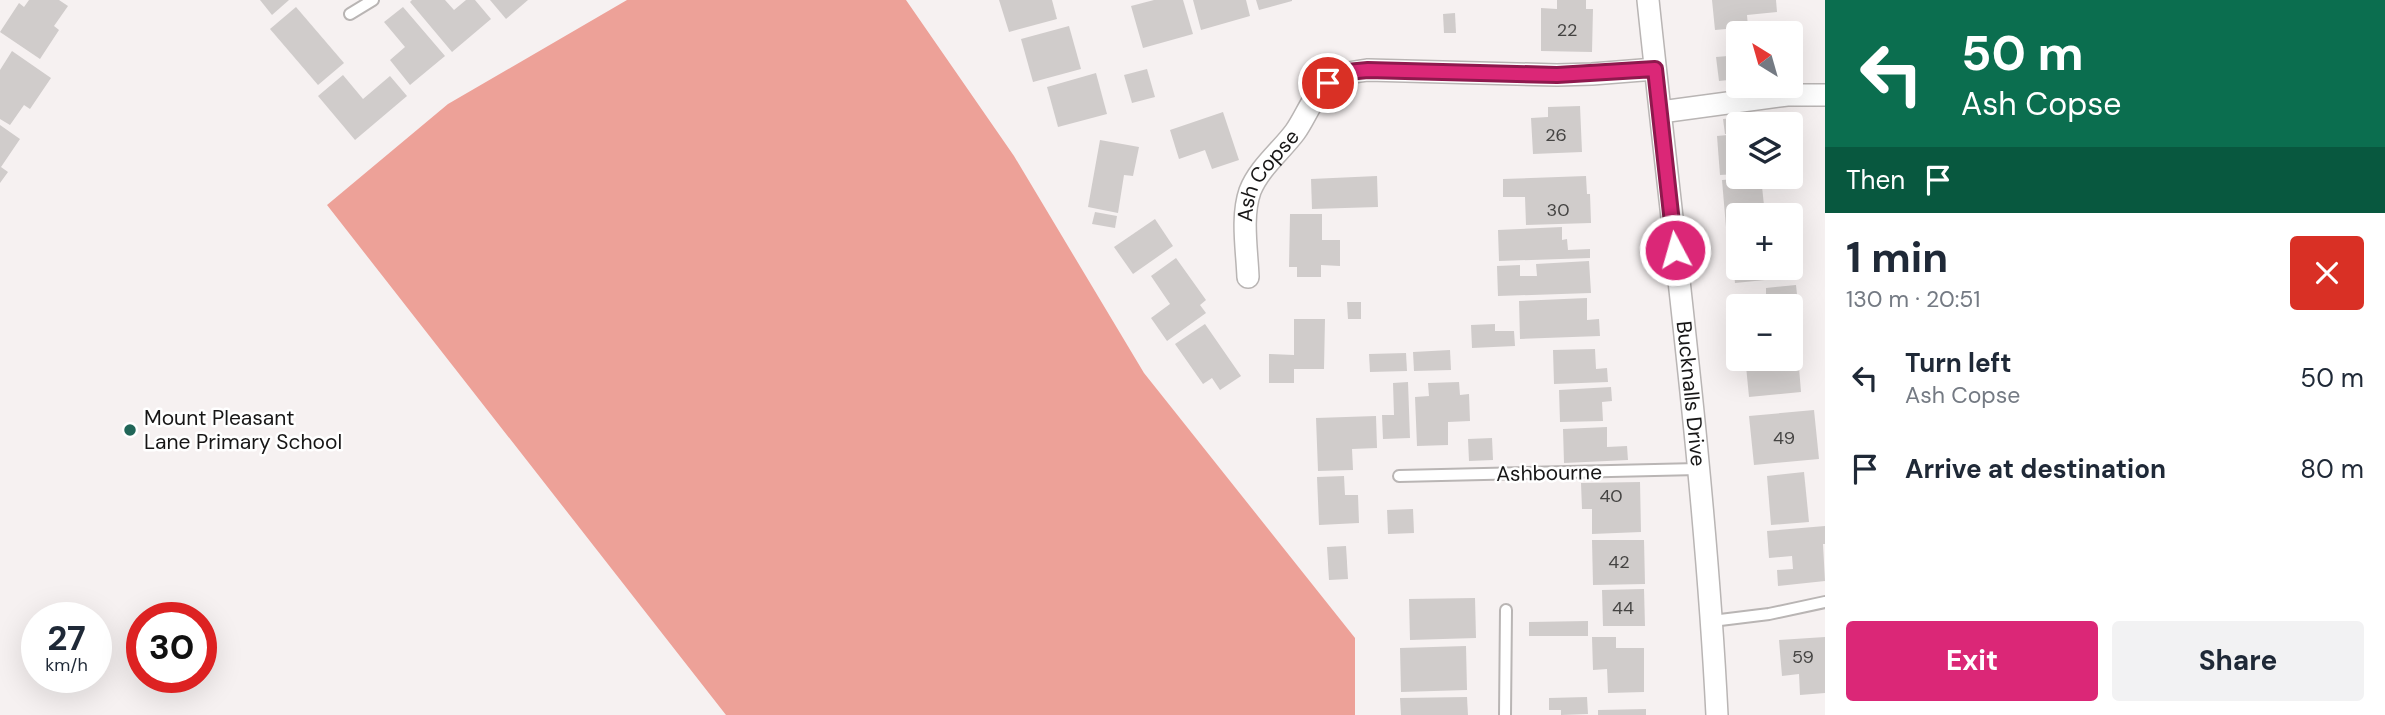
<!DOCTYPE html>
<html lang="en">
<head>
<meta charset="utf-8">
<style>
  :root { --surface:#fff; --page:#f2f2f3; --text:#1f2937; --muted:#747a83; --accent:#db2777 }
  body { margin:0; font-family:"DM Sans",sans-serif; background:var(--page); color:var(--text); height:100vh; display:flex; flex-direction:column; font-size:26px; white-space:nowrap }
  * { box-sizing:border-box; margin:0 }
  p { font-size:23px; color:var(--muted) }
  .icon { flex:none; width:38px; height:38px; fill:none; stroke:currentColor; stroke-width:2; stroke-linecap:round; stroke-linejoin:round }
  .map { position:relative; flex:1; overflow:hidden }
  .sheet { display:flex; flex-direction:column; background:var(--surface); width:560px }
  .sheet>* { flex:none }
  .guide { background:#0b6e4f; color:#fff; overflow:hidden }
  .needle { width:46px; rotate:323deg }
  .fabs { position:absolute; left:1726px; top:21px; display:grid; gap:14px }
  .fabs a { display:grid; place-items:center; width:77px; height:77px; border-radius:7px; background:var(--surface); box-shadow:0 7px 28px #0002; font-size:35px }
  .speed { position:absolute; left:21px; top:602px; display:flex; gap:14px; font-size:35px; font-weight:700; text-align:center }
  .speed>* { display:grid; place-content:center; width:91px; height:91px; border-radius:50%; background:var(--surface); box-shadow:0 7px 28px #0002; line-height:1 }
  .speed small { font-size:18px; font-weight:400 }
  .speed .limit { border:10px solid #d22; background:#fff; color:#111 }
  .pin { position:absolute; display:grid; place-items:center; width:60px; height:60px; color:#fff; margin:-30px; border:4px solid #fff; border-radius:50%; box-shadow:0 2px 7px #0007 }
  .me { position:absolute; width:77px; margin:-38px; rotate:354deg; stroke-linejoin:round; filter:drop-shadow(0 0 5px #0008) }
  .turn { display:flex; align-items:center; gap:24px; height:147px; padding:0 21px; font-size:32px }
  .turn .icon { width:91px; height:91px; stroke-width:2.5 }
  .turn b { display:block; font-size:49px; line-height:60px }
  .then { display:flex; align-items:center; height:66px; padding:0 21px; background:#0003; gap:14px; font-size:26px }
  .round { display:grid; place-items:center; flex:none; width:74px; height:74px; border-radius:7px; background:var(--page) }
  .summary { display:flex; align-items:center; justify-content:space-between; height:119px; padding:0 21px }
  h1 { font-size:42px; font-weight:700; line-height:52px }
  .action { display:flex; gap:14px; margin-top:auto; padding:14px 21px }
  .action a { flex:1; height:80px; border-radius:7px; background:var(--accent); color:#fff; font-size:28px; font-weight:700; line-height:80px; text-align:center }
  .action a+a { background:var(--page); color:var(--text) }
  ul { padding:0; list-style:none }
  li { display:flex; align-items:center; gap:21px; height:91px; padding:0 21px }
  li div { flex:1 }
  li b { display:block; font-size:26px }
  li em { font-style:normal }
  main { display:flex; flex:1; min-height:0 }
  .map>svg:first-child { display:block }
  .forest { fill:#eda198 }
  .building { fill:#d0cccb }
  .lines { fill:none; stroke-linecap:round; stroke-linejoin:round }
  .lane-casing { stroke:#b9b5b4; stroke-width:14 }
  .street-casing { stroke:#b9b5b4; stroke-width:24 }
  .lane { stroke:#fff; stroke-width:10 }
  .street { stroke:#fff; stroke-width:21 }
  .route-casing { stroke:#8e194d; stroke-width:18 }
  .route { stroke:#db2777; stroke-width:12 }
  .poi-dot { fill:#216658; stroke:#fff; stroke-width:2.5 }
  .labels { text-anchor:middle; stroke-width:5; stroke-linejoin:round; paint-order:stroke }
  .number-label { font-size:18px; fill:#454443 }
  .street-label { font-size:21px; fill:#171616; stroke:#fff }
  .poi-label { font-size:21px; fill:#171616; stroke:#fff; text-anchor:start }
</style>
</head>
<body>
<main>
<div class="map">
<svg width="1825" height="715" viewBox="0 0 1825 715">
  <rect width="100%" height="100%" fill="#f6f1f1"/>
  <polygon class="forest" points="627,0 906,0 1014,156 1144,373 1355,638 1355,715 726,715 327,205 448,104"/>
  <g class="building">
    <polygon points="29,0 59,0 68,6 54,26 59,30 40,59 0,32 19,3 24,7"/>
    <polygon points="260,0 289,0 272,15"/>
    <polygon points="412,0 445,0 454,10 466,0 475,0 491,19 452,52 410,2"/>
    <polygon points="490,0 528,0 506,19"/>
    <polygon points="999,0 1052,0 1057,19 1009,32"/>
    <polygon points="1154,0 1183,0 1193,34 1143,48 1131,6"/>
    <polygon points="1193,0 1246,0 1250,16 1201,30"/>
    <polygon points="1256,0 1292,0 1292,1 1259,10"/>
    <polygon points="1557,0 1586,0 1586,9 1593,9 1592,52 1541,51 1541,8 1557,9"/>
    <polygon points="1712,0 1776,0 1777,12 1747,15 1748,27 1715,30"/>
    <polygon points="296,7 344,63 318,85 270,29"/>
    <polygon points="403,7 445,56 410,85 390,60 405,47 384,22"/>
    <polygon points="1455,13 1456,33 1444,33 1443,14"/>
    <polygon points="1069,26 1081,69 1033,82 1021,39"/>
    <polygon points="1738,33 1738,79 1719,81 1716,57 1728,56 1726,35"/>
    <polygon points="12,51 51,78 30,109 24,105 10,125 0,119 0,70"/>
    <polygon points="1147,69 1155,97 1132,103 1124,75"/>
    <polygon points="1096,73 1107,114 1058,127 1047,87"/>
    <polygon points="343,75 363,99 390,76 407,96 355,140 318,96"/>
    <polygon points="1580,106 1582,152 1533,154 1531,118 1548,117 1548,107"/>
    <polygon points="1223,112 1239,160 1212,169 1205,150 1179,159 1170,130"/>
    <polygon points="1756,116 1757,124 1738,124 1738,133 1725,134 1723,119"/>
    <polygon points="0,125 20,139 1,167 8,172 0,183"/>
    <polygon points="1738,134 1738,174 1720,175 1717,136"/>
    <polygon points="1100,140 1139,147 1133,176 1124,175 1118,213 1088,207"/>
    <polygon points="1377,176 1378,207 1312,209 1311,179"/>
    <polygon points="1586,176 1587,194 1590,194 1591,223 1526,225 1525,197 1503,197 1503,179"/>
    <polygon points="1757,177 1761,177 1765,215 1738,215 1738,226 1726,227 1722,180"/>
    <polygon points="1095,212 1117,216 1115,228 1092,224"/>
    <polygon points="1290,214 1322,214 1322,240 1340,240 1340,266 1321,265 1321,277 1297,277 1297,267 1289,267"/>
    <polygon points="1155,219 1173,246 1133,274 1114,247"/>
    <polygon points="1562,227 1562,240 1567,239 1568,250 1590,249 1590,258 1499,261 1498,230"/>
    <polygon points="1738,252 1738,268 1785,268 1786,278 1735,283 1732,253"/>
    <polygon points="1176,258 1206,300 1200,305 1206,313 1167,341 1151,318 1170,304 1151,276"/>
    <polygon points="1589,261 1591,293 1498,296 1497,266 1520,265 1520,276 1537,276 1536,264"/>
    <polygon points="1796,285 1800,323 1790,324 1790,306 1738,306 1737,297 1766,294 1766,288"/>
    <polygon points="1587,298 1587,320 1599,319 1600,336 1520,339 1519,301"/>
    <polygon points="1347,302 1361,302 1361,319 1348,319"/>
    <polygon points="1294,319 1325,319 1324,369 1294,369 1294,383 1269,383 1269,354 1294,355"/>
    <polygon points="1205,324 1241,376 1220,390 1212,378 1203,384 1175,344"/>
    <polygon points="1495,324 1495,331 1514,331 1515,346 1472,348 1471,325"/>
    <polygon points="1802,327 1803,341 1790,342 1790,328"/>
    <polygon points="1790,343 1797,343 1801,392 1749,397 1746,366 1750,366 1750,359 1790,359"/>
    <polygon points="1595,349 1596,369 1607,368 1608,382 1554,384 1553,350"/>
    <polygon points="1450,350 1451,370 1414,371 1413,352"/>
    <polygon points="1406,353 1407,371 1370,372 1369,354"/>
    <polygon points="1408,382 1410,438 1383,439 1382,415 1394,415 1393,383"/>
    <polygon points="1459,382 1460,395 1469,394 1470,421 1448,422 1448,445 1417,446 1415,397 1429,396 1428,383"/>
    <polygon points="1611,387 1612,401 1602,402 1603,421 1560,422 1559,390"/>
    <polygon points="1814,410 1819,459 1754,465 1749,416"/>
    <polygon points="1376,416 1377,448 1352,449 1353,470 1318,471 1316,418"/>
    <polygon points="1607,427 1607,447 1627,446 1628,460 1564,463 1563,429"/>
    <polygon points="1492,438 1493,460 1469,461 1468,439"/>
    <polygon points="1804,472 1809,522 1771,525 1767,476"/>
    <polygon points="1344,476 1345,495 1358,495 1359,523 1319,525 1317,477"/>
    <polygon points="1640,482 1641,532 1592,534 1592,509 1582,509 1581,483"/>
    <polygon points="1413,509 1414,533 1388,534 1387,510"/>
    <polygon points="1825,526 1825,544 1823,544 1825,581 1778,586 1777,570 1793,569 1792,556 1769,558 1767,531"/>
    <polygon points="1592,540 1644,540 1645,584 1593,585"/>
    <polygon points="1346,546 1348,579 1329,580 1327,547"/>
    <polygon points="1644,589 1645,626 1603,626 1602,590"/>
    <polygon points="1475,598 1476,638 1410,640 1409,599"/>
    <polygon points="1588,621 1588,636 1529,636 1529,622"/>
    <polygon points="1592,637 1616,637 1616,648 1644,648 1644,692 1608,693 1607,669 1593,670"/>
    <polygon points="1825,637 1825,693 1800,695 1799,674 1782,676 1779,640"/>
    <polygon points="1466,646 1467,690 1401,692 1400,648"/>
    <polygon points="1467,697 1468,715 1401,715 1400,698"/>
    <polygon points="1587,697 1588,714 1561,715 1561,710 1549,710 1549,698"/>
    <polygon points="1646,709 1646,715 1598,715 1598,710"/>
  </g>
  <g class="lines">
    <g class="lane-casing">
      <g id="lane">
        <polyline points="350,14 373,0"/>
        <polyline points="1399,476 1698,469"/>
        <polyline points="1712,621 1769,614 1825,602"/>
        <polyline points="1505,715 1506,610"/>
      </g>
    </g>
    <g class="street-casing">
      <g id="street">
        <path id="s1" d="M1648,0C1673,238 1705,476 1717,715"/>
        <polyline points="1661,112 1787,95 1825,95"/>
        <path id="s2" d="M1248,277C1247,250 1241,217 1250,191C1259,168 1281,151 1295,132C1307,115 1312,96 1329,83C1341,73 1353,72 1368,70L1557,75L1592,74L1655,69"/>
      </g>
    </g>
    <use href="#lane" class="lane"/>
    <use href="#street" class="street"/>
  </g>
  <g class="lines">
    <g class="route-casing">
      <polyline id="route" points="1328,83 1347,72 1368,70 1557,75 1655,69 1675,250"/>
    </g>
    <use href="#route" class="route"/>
  </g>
  <circle class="poi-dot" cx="130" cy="430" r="7"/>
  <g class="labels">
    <g class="number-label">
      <text x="1567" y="36">22</text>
      <text x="1556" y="141">26</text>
      <text x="1558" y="216">30</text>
      <text x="1784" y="444">49</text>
      <text x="1611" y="502">40</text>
      <text x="1619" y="568">42</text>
      <text x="1623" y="614">44</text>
      <text x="1803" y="663">59</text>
    </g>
    <g class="street-label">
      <text dy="7" stroke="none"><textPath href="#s2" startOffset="108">Ash Copse</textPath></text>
      <text dy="7" stroke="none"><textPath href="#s1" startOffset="396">Bucknalls Drive</textPath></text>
      <text transform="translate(1549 473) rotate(-1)" y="7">Ashbourne</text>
    </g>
    <g class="poi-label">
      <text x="144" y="425">Mount Pleasant<tspan x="144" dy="24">Lane Primary School</tspan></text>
    </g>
  </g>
</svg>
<div class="fabs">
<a><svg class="needle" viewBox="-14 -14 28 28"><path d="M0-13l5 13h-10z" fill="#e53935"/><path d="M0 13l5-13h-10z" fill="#747a83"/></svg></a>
<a><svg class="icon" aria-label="layers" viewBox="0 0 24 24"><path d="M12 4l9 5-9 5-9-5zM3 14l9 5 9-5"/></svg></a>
<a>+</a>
<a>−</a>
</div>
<div class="speed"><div>27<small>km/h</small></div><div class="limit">30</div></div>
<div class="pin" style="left:1328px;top:83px;background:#d93025"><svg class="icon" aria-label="arrive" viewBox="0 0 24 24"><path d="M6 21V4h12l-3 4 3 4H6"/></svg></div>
<svg class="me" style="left:1675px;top:250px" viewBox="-20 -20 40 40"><circle r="17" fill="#db2777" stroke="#fff" stroke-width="3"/><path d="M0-11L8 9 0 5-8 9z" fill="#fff"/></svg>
</div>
<section class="sheet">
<div class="guide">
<div class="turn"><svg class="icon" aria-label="left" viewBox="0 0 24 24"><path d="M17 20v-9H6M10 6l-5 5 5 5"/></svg><div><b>50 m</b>Ash Copse</div></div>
<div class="then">Then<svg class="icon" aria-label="arrive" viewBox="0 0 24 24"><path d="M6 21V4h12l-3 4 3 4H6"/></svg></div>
</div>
<div class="summary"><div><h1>1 min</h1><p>130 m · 20:51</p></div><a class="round" style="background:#d93025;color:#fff"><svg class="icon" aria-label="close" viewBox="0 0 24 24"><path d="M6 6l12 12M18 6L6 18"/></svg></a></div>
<ul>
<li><svg class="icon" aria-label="left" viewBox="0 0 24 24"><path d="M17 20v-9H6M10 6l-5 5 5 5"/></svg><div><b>Turn left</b><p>Ash Copse</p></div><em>50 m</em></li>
<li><svg class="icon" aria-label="arrive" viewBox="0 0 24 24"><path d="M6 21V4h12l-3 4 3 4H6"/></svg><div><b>Arrive at destination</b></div><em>80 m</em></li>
</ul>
<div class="action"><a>Exit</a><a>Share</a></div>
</section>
</main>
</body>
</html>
